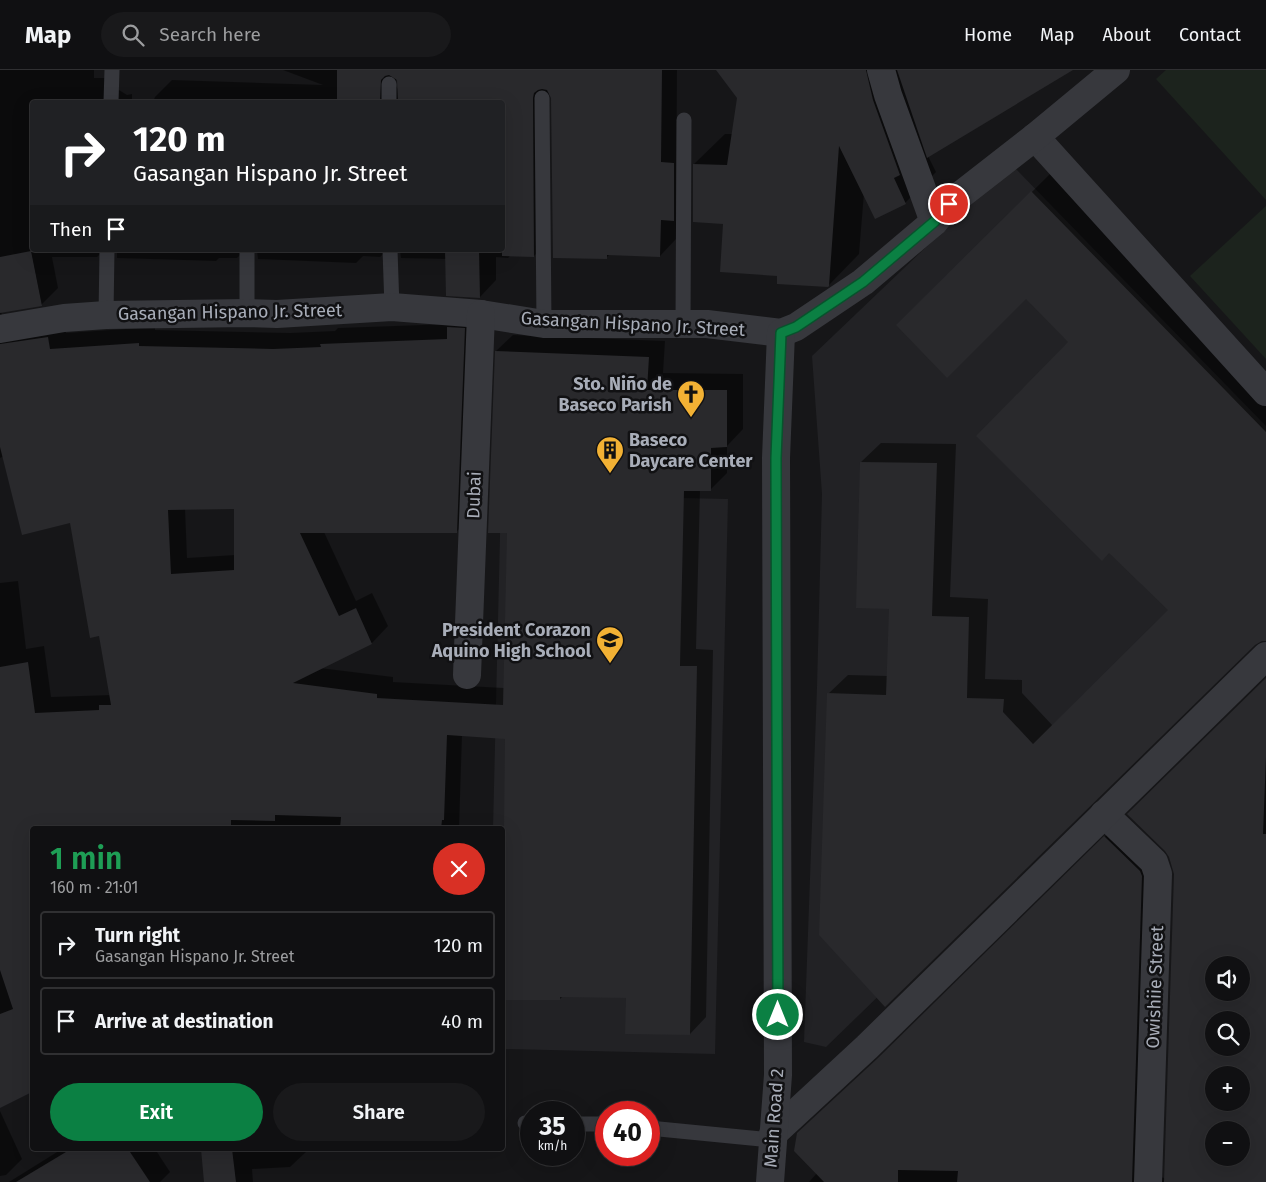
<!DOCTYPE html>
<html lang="en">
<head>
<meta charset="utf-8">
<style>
  :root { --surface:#101012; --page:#19191b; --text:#f1f3f6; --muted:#9c9d9f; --line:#303032; --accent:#0b8043 }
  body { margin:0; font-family:"Fira Sans",sans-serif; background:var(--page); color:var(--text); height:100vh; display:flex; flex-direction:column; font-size:19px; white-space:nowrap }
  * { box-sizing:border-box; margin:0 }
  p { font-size:16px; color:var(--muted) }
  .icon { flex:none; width:28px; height:28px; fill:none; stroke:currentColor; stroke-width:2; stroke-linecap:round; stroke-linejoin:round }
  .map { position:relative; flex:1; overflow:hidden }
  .sheet { position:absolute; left:30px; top:756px; width:475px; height:325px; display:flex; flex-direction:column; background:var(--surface); border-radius:5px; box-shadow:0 5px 20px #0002,0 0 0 1px var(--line) }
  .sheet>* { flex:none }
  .banner { position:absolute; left:30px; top:30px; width:475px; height:152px; border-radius:5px; box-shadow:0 5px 20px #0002,0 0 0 1px var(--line); background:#202124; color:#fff; overflow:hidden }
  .buttons { position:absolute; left:1205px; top:886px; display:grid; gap:10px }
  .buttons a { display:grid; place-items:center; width:45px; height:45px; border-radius:50%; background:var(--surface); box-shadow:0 5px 20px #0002,0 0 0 1px var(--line); font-size:25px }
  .speed { position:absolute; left:520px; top:1031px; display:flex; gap:10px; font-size:25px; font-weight:700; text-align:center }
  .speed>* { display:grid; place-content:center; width:65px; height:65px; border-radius:50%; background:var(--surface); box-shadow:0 5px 20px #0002,0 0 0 1px var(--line); line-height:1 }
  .speed small { font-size:12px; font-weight:400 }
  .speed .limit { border:8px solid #d22; background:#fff; color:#111 }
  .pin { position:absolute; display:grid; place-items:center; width:42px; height:42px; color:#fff; margin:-21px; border:2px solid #fff; border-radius:50%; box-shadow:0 1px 5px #0007 }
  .me { position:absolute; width:55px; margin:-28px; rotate:0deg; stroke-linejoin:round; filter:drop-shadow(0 0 4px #0008) }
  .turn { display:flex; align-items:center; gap:18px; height:105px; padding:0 20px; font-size:22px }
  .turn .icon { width:65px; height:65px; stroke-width:2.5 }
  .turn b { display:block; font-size:35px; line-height:42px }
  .then { display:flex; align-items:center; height:48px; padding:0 20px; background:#0003; gap:10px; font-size:19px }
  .round { display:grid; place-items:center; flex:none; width:52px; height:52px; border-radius:26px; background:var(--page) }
  .summary { display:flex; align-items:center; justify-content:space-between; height:85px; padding:0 20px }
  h1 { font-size:30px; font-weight:600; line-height:38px; color:#1e9e55 }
  .button { display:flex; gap:10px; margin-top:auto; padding:10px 20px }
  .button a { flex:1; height:58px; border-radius:30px; background:var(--accent); color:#fff; font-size:20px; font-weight:600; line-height:58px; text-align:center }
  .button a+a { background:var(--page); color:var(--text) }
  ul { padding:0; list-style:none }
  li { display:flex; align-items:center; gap:15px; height:68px; margin:0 10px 8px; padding:0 10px; border:2px solid var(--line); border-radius:5px }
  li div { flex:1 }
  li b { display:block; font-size:19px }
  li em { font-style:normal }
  header { display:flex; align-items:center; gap:30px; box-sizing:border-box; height:70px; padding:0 25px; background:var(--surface); border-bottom:1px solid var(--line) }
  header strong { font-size:24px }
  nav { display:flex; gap:28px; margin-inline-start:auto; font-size:18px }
  .search { width:350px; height:45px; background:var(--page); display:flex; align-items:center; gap:12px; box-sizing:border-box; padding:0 18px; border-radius:28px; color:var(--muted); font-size:19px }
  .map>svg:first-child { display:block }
  .built { fill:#222225 }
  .green { fill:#1c231d }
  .shadow { fill:#0007; fill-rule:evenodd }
  .building { fill:#29292c; fill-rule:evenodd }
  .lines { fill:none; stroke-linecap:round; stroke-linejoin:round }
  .service { stroke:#37383d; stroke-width:15 }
  .minor { stroke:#37383d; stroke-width:28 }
  .tertiary { stroke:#37383d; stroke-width:28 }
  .route-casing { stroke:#07532c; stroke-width:12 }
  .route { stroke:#0b8043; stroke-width:9 }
  .labels { text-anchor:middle; stroke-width:5; stroke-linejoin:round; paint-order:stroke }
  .street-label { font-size:18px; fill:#a8adb8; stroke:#111113 }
  .poi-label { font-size:18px; font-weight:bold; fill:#a8adb8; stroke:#111113; text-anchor:end }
</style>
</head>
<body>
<header>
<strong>Map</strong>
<div class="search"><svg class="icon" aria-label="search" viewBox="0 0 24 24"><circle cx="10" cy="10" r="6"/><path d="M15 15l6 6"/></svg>Search here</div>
<nav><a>Home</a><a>Map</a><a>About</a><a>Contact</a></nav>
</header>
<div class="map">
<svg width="1266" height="1112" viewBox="0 0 1266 1112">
  <rect width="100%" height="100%" fill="#161618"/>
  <g class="built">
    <polygon points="1012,95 1266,356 1266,550 826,977 804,972 817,617 822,424 812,286"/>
    <polygon points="501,424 728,429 715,984 503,979 502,759 493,759"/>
  </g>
  <g class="green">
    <polygon points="1166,0 1266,0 1266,130 1156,9"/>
    <polygon points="1266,136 1266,289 1190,206"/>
  </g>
  <g class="shadow">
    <path d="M0,0H94V8H118L119,20L127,25L132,24V32H32V180H104L97,187H52L58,218L41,235L1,242L5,253L64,251L66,263L155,257V260L290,263L335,261L338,258L451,254L481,242L473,446L456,462H324L356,531L372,523L388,556L372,573L320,598L393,607V612L504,618L508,461L496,281L513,265L665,271L663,303L743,304V359L727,376V403L710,420H700L696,579L713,580L706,947L690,964L627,927L563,926L560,929L502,928V833H504L506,668L462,665L459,759H32V1025L30,1022L0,1036V513L18,511L26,579L44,576L51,627L111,625L100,565L71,451L4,386L0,388ZM185,438H235V485L187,488Z"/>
    <path d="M283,0H677L676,169L660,186L610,184L606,188L553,28L549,21L550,169L534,186L511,185L508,188L496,187V210L480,227L447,189L401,188L400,180H502V32H153L155,27L172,10L323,15ZM396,7L400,13V22L396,16Z"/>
    <polygon points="718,0 1071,0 928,86 936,102 905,133 864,123 859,184 829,215 779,205 694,94 725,64 733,64 738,28"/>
    <polygon points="1051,103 1266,323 1266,570 1262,570 1254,574 885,935 828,624 848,605 888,606 890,538 861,392 881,373 956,374 950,527 988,529 985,609 1022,610 1022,623 1053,656 1170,540 1069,272 1026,228 898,255"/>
    <polygon points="117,180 245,180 237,188 219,188 216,191 117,188"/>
    <polygon points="257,180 387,180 380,187 363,186 356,193 258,189"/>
    <path d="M1266,609V1112H809L817,1103L899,969L1124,748L1159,781V1107L1165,1108ZM1214,895H1241V922H1214ZM1214,950H1241V978H1214ZM1214,1005H1241V1032H1214ZM1214,1060H1241V1088H1214Z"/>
    <polygon points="0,1041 22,1089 6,1105 0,1106"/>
    <polygon points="62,1079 155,1079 170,1102 160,1112 9,1112"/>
    <polygon points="202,1079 307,1079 307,1081 290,1097 252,1099 253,1112 205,1112"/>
  </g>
  <g class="building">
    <polygon points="337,0 662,0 661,92 674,93 674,151 661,150 660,187 607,185 607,189 553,188 551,28 547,20 542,19 538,20 534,23 533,28 534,187 502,186 502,32 398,32 397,10 389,5 385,6 381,10 380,32 337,32"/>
    <polygon points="716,0 866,0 873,30 900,105 894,108 906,134 875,149 839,76 829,216 828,217 777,214 777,206 720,202 723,154 693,152 693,94 727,95 737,28"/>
    <polygon points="897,0 1073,0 927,88"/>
    <polygon points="1031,121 1266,362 1266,571 1262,571 1255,575 885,937 819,865 827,623 886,625 889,539 856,538 860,392 937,393 932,546 969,547 967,628 1004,629 1003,642 1033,674 1168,540 1109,483 1102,491 976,366 1068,272 1026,229 947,308 896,255"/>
    <polygon points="445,180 479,180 480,228 446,226"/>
    <polygon points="31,181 42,236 0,243 0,187"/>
    <path d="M447,257L465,258L457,463H300L339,546L356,538L372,574L293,613L377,624V628L503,635L507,463H488L495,281L649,287L647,320H727V377L711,378V421H684L680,596H697L690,965L625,964L626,928L560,927V930H502L505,669L447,665L444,750H442L441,759H340L341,747L275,745V751L231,750V759H32V1022L0,1038V944L13,939L0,900V597L28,592L35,643L99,640V635H111L99,566L90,568L70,453L22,465L0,377V274L48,267L50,279L139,273V276L273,279L321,277L320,274L447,269ZM234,439V500L171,504L168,440Z"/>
    <path d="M1266,608V687L1263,764H1266V1112H1164L1174,804L1169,787L1165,781L1127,744ZM1214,895H1241V922H1214ZM1214,950H1241V978H1214ZM1214,1005H1241V1032H1214ZM1214,1060H1241V1088H1214Z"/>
    <polygon points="1104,766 1140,801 1142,806 1132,1112 957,1112 958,1101 898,1100 898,1112 824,1112 794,1081 797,1063 878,988"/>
    <polygon points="71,1079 128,1079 150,1112 16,1112"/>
    <polygon points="201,1079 232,1079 236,1112 204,1112"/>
  </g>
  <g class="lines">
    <g class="service">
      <polyline points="389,14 389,32"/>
      <polyline points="542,28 544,254"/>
      <polyline points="111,32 112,0"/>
      <polyline points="247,180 247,243"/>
      <polyline points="390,180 392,237"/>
      <polyline points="106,245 107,180"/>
      <polyline points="683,254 684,50"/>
      <polyline points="525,1053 531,1053"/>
      <polyline points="574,1054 606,1054"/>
      <polyline points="649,1058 761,1069 773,1064"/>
    </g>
    <g class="minor">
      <polyline points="881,0 888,25 934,152"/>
      <polyline points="1035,67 1266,322"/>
      <polyline points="0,259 64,248 106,245 247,243 277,244 392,237 481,244 544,254 707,254 781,263 796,257 863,212 934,152 949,134 1035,67 1116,0"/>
      <polyline points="467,605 481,244"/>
      <polyline points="1104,744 1154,792 1158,804 1148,1112"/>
      <polyline points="773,1064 867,977 1266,586"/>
    </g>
    <polyline class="tertiary" points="770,1112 778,1005 776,388 781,263"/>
  </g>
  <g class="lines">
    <g class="route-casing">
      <polyline id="route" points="778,945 776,388 781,263 796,257 863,212 934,152 949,134"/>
    </g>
    <use href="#route" class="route"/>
  </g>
  <defs>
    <g id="church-pin" transform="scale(1.4375)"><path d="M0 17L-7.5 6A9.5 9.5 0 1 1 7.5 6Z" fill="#f2b134" stroke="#111113"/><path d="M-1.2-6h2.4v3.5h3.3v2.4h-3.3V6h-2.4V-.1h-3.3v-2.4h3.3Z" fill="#111"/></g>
    <g id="building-pin" transform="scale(1.4375)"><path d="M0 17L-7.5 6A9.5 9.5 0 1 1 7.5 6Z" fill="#f2b134" stroke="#111113"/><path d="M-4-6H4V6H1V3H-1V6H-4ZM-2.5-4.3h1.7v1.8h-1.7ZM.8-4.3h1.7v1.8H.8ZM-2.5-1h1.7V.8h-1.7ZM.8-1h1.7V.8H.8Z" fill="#111"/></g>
    <g id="school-pin" transform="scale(1.4375)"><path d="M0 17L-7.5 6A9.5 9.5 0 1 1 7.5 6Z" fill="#f2b134" stroke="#111113"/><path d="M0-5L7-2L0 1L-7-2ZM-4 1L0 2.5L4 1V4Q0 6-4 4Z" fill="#111"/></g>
  </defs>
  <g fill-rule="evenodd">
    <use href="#church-pin" x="691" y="324"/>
    <use href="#building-pin" x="610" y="380"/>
    <use href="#school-pin" x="610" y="570"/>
  </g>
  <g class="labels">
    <g class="street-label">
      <text transform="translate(230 242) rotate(-1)" y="6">Gasangan Hispano Jr. Street</text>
      <text transform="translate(633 254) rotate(3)" y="6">Gasangan Hispano Jr. Street</text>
      <text transform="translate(474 425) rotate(-88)" y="6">Dubai</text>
      <text transform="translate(1155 917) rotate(-88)" y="6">Owishiie Street</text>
      <text transform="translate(774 1048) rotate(-86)" y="6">Main Road 2</text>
    </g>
    <g class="poi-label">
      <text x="672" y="320">Sto. Niño de<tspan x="672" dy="21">Baseco Parish</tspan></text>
      <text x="629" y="376" text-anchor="start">Baseco<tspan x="629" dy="21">Daycare Center</tspan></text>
      <text x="591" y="566">President Corazon<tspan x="591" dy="21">Aquino High School</tspan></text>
    </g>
  </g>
</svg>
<div class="buttons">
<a><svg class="icon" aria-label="sound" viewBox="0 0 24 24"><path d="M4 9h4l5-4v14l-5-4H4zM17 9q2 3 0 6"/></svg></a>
<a><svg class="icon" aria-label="search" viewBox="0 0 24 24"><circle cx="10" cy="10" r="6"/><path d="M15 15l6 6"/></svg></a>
<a>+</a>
<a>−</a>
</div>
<div class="speed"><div>35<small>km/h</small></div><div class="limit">40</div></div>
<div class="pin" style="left:949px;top:134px;background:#d93025"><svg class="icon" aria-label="arrive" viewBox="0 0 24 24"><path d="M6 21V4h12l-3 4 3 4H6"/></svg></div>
<svg class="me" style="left:778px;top:945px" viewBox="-20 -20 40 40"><circle r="17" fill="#0b8043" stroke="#fff" stroke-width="3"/><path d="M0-11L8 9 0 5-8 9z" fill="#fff"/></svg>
<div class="banner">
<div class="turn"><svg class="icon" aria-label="right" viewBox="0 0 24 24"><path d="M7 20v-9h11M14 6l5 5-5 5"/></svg><div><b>120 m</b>Gasangan Hispano Jr. Street</div></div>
<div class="then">Then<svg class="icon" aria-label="arrive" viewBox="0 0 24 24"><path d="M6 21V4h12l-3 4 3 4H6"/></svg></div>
</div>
<section class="sheet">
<div class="summary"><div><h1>1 min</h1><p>160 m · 21:01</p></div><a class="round" style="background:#d93025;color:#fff"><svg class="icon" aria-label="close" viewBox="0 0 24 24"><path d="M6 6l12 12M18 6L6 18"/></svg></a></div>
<ul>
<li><svg class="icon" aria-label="right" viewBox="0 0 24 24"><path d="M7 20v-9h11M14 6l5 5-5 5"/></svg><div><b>Turn right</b><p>Gasangan Hispano Jr. Street</p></div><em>120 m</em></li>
<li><svg class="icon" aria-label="arrive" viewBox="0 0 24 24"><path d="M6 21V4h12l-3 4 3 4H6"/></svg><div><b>Arrive at destination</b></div><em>40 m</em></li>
</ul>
<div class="button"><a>Exit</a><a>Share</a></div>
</section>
</div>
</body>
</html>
